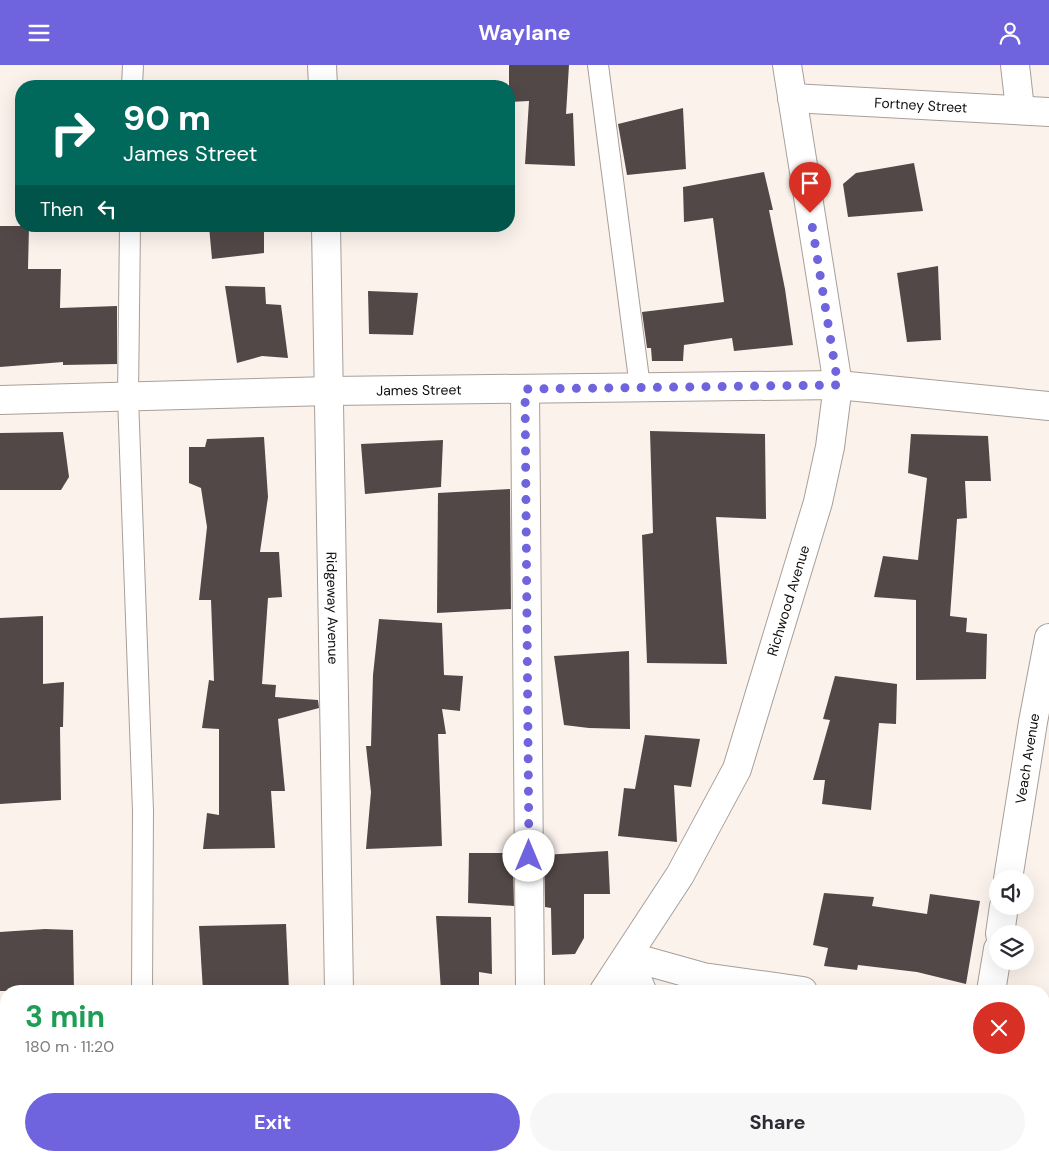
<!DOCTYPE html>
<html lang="en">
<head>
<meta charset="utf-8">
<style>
  :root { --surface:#fff; --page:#f7f7f7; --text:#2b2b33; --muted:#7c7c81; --accent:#6f63de }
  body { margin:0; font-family:"DM Sans",sans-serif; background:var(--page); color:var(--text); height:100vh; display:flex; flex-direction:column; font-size:19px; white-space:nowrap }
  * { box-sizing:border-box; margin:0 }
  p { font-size:16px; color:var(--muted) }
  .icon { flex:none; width:28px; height:28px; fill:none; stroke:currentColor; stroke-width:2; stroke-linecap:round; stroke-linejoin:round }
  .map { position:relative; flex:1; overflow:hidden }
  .panel { position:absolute; left:0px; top:920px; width:1050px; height:176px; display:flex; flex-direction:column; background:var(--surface); border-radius:20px 20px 0 0; box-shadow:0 5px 20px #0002 }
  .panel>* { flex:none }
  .guide { position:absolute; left:15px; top:15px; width:500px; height:152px; border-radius:20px; box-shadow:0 5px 20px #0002; background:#00695c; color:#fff; overflow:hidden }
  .controls { position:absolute; left:989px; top:805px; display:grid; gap:10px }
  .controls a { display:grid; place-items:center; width:45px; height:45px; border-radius:50%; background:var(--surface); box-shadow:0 5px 20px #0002; font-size:25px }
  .pin { position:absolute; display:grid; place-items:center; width:42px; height:42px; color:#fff; margin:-51px -21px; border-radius:50% 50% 50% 0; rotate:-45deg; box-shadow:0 0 5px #0007 }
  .pin .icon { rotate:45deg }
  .me { position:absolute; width:55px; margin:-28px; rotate:0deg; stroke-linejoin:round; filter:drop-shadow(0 0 4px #0008) }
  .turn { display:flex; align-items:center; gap:18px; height:105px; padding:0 25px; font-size:22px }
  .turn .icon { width:65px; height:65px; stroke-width:2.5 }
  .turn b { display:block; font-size:35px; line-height:42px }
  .then { display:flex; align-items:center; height:48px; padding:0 25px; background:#0003; gap:10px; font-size:19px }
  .round { display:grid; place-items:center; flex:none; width:52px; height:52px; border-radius:26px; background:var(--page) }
  .head { display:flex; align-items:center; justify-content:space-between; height:85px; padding:0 25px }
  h1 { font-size:30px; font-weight:700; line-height:38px; color:#1e9e55 }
  .primary-button { display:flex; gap:10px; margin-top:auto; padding:10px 25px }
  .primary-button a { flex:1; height:58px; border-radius:30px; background:var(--accent); color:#fff; font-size:20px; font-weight:700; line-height:58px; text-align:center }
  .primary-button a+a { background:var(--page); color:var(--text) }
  header { display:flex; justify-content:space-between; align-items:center; height:65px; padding:0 25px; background:var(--accent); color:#fff; font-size:22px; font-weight:700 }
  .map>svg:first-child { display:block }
  .building { fill:#524847 }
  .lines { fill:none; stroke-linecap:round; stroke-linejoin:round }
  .service-casing { stroke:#a89f9a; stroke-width:22 }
  .minor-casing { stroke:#a89f9a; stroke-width:30 }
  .tertiary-casing { stroke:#a89f9a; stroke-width:30 }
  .service { stroke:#fff; stroke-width:20 }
  .minor { stroke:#fff; stroke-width:28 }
  .tertiary { stroke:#fff; stroke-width:28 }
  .route { stroke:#6f63de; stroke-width:9; stroke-dasharray:0 16.2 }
  .labels { text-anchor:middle; stroke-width:5; stroke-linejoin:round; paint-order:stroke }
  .street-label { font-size:14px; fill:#0f0c0a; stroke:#fff }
</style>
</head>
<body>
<header><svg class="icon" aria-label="menu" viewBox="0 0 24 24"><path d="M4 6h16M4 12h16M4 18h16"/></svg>Waylane<svg class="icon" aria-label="person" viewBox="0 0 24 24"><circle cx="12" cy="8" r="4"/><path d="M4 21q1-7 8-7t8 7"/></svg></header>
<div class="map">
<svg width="1049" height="1096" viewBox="0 0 1049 1096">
  <rect width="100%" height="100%" fill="#fbf2ec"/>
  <g class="building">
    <polygon points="509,0 569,0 566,49 573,48 575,101 525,99 529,36 509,37"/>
    <polygon points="683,43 686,104 627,110 618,59"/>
    <polygon points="914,98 923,146 848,152 843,119 856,108"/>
    <polygon points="764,107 773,145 769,145 785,224 793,280 734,286 732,273 684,280 683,296 652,296 651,283 647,283 642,247 724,237 713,153 684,157 683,122"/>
    <polygon points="0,161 29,161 28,204 61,204 60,243 117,241 117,299 63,300 63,297 0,302"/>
    <polygon points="209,161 264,161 264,188 212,194"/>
    <polygon points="938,201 941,275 907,277 897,208"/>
    <polygon points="225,221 265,222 266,239 281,240 288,293 262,291 237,298"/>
    <polygon points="368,226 418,228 413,270 369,269"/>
    <polygon points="650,366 765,369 766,454 716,452 727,599 647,598 642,470 653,468"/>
    <polygon points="63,367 69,412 61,425 0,425 0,368"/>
    <polygon points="911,369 988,371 991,416 965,416 967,453 957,454 950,551 967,553 966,567 987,569 986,614 916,615 916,535 874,532 883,491 918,495 927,413 908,408"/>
    <polygon points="264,372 268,432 260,487 279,487 282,532 268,533 262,619 276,620 275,632 318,635 319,643 278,654 285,726 271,726 275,783 203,784 207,748 219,750 219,664 202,663 209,615 214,616 211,535 199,535 207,462 201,423 189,418 189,382 205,382 207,374"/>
    <polygon points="443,375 441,422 365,429 361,379"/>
    <polygon points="510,424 511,544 437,548 438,428"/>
    <polygon points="43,551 43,619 64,617 63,662 60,662 61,735 0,739 0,553"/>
    <polygon points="379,554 442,558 444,610 463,611 460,646 442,644 446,669 438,669 442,781 366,784 371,727 366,681 371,681 373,610"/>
    <polygon points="629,586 630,664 589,663 564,660 554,591"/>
    <polygon points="835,611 897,619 896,659 879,658 871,745 822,739 825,715 813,715 830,655 823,654"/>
    <polygon points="645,670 700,674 691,722 674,720 677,777 618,771 624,723 635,724"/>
    <polygon points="608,786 610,829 584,829 584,873 575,889 552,890 551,843 545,842 544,790"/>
    <polygon points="469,788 509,788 509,792 513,792 514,841 468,838"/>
    <polygon points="824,828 874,832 872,841 927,849 930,829 980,836 966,919 917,907 858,900 857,905 824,901 828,883 813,880"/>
    <polygon points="436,851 491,852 492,909 479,907 479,926 441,926"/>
    <polygon points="286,859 289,926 203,926 199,861"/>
    <polygon points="45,864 73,865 74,926 0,926 0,867"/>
  </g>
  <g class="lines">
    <g class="service-casing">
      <g id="service">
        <polyline points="598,0 640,322"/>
        <polyline points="132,21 133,0"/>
        <polyline points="130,161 128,332 143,746 142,926"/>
        <polyline points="142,1096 142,1090"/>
        <polyline points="654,1096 656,1090"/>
      </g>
    </g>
    <g class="minor-casing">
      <g id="minor">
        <polyline points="322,0 323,21"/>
        <polyline points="1015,0 1020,44"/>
        <path id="s1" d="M792,33L1049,47"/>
        <path id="s2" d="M326,161L339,926"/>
        <polyline points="525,324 530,926"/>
        <path id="s3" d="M0,335L330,326L838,320L787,0"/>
        <path id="s4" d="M1008,814L1033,657L1049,573"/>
        <polyline points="1000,869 1004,841"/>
        <polyline points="628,891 703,912 803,926"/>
        <polyline points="628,891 642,926"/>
        <polyline points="991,926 998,884"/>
        <polyline points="1044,963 1049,964"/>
        <polyline points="341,1090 341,1096"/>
        <polyline points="692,1090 694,1096"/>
      </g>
    </g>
    <g class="tertiary-casing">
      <g id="tertiary">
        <path id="s5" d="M604,926L680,810L737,704L818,437L830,382L838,320L1049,341"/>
        <polyline points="490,1096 494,1090"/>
      </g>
    </g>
    <use href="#service" class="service"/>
    <use href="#minor" class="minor"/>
    <use href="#tertiary" class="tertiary"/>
  </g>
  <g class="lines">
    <polyline class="route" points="529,791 525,324 838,320 810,148"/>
  </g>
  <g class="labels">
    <g class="street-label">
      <text dy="5" stroke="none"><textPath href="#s1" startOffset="129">Fortney Street</textPath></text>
      <text dy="5" stroke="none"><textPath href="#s3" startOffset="419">James Street</textPath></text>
      <text dy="5" stroke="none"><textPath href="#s5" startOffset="435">Richwood Avenue</textPath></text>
      <text dy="5" stroke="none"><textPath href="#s2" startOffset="382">Ridgeway Avenue</textPath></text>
      <text dy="5" stroke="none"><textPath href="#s4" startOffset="122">Veach Avenue</textPath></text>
    </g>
  </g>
</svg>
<div class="controls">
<a><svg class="icon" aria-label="sound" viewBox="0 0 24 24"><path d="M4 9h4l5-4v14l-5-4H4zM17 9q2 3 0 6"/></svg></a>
<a><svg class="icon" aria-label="layers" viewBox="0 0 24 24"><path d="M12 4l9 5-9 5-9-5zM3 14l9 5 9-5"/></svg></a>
</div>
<div class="pin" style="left:810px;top:148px;background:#d93025"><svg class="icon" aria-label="arrive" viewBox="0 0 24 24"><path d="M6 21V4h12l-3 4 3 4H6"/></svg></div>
<svg class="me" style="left:529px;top:791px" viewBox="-20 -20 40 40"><circle r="19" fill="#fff"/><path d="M0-13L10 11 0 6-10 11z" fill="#6f63de"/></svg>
<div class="guide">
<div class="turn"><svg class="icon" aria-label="right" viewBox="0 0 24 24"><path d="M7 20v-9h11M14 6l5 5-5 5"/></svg><div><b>90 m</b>James Street</div></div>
<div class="then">Then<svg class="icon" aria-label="left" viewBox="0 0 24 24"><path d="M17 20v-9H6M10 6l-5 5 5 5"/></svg></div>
</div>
<section class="panel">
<div class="head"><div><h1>3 min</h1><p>180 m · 11:20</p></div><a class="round" style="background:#d93025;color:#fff"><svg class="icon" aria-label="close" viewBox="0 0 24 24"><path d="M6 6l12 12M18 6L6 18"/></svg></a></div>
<div class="primary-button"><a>Exit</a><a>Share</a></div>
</section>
</div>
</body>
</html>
